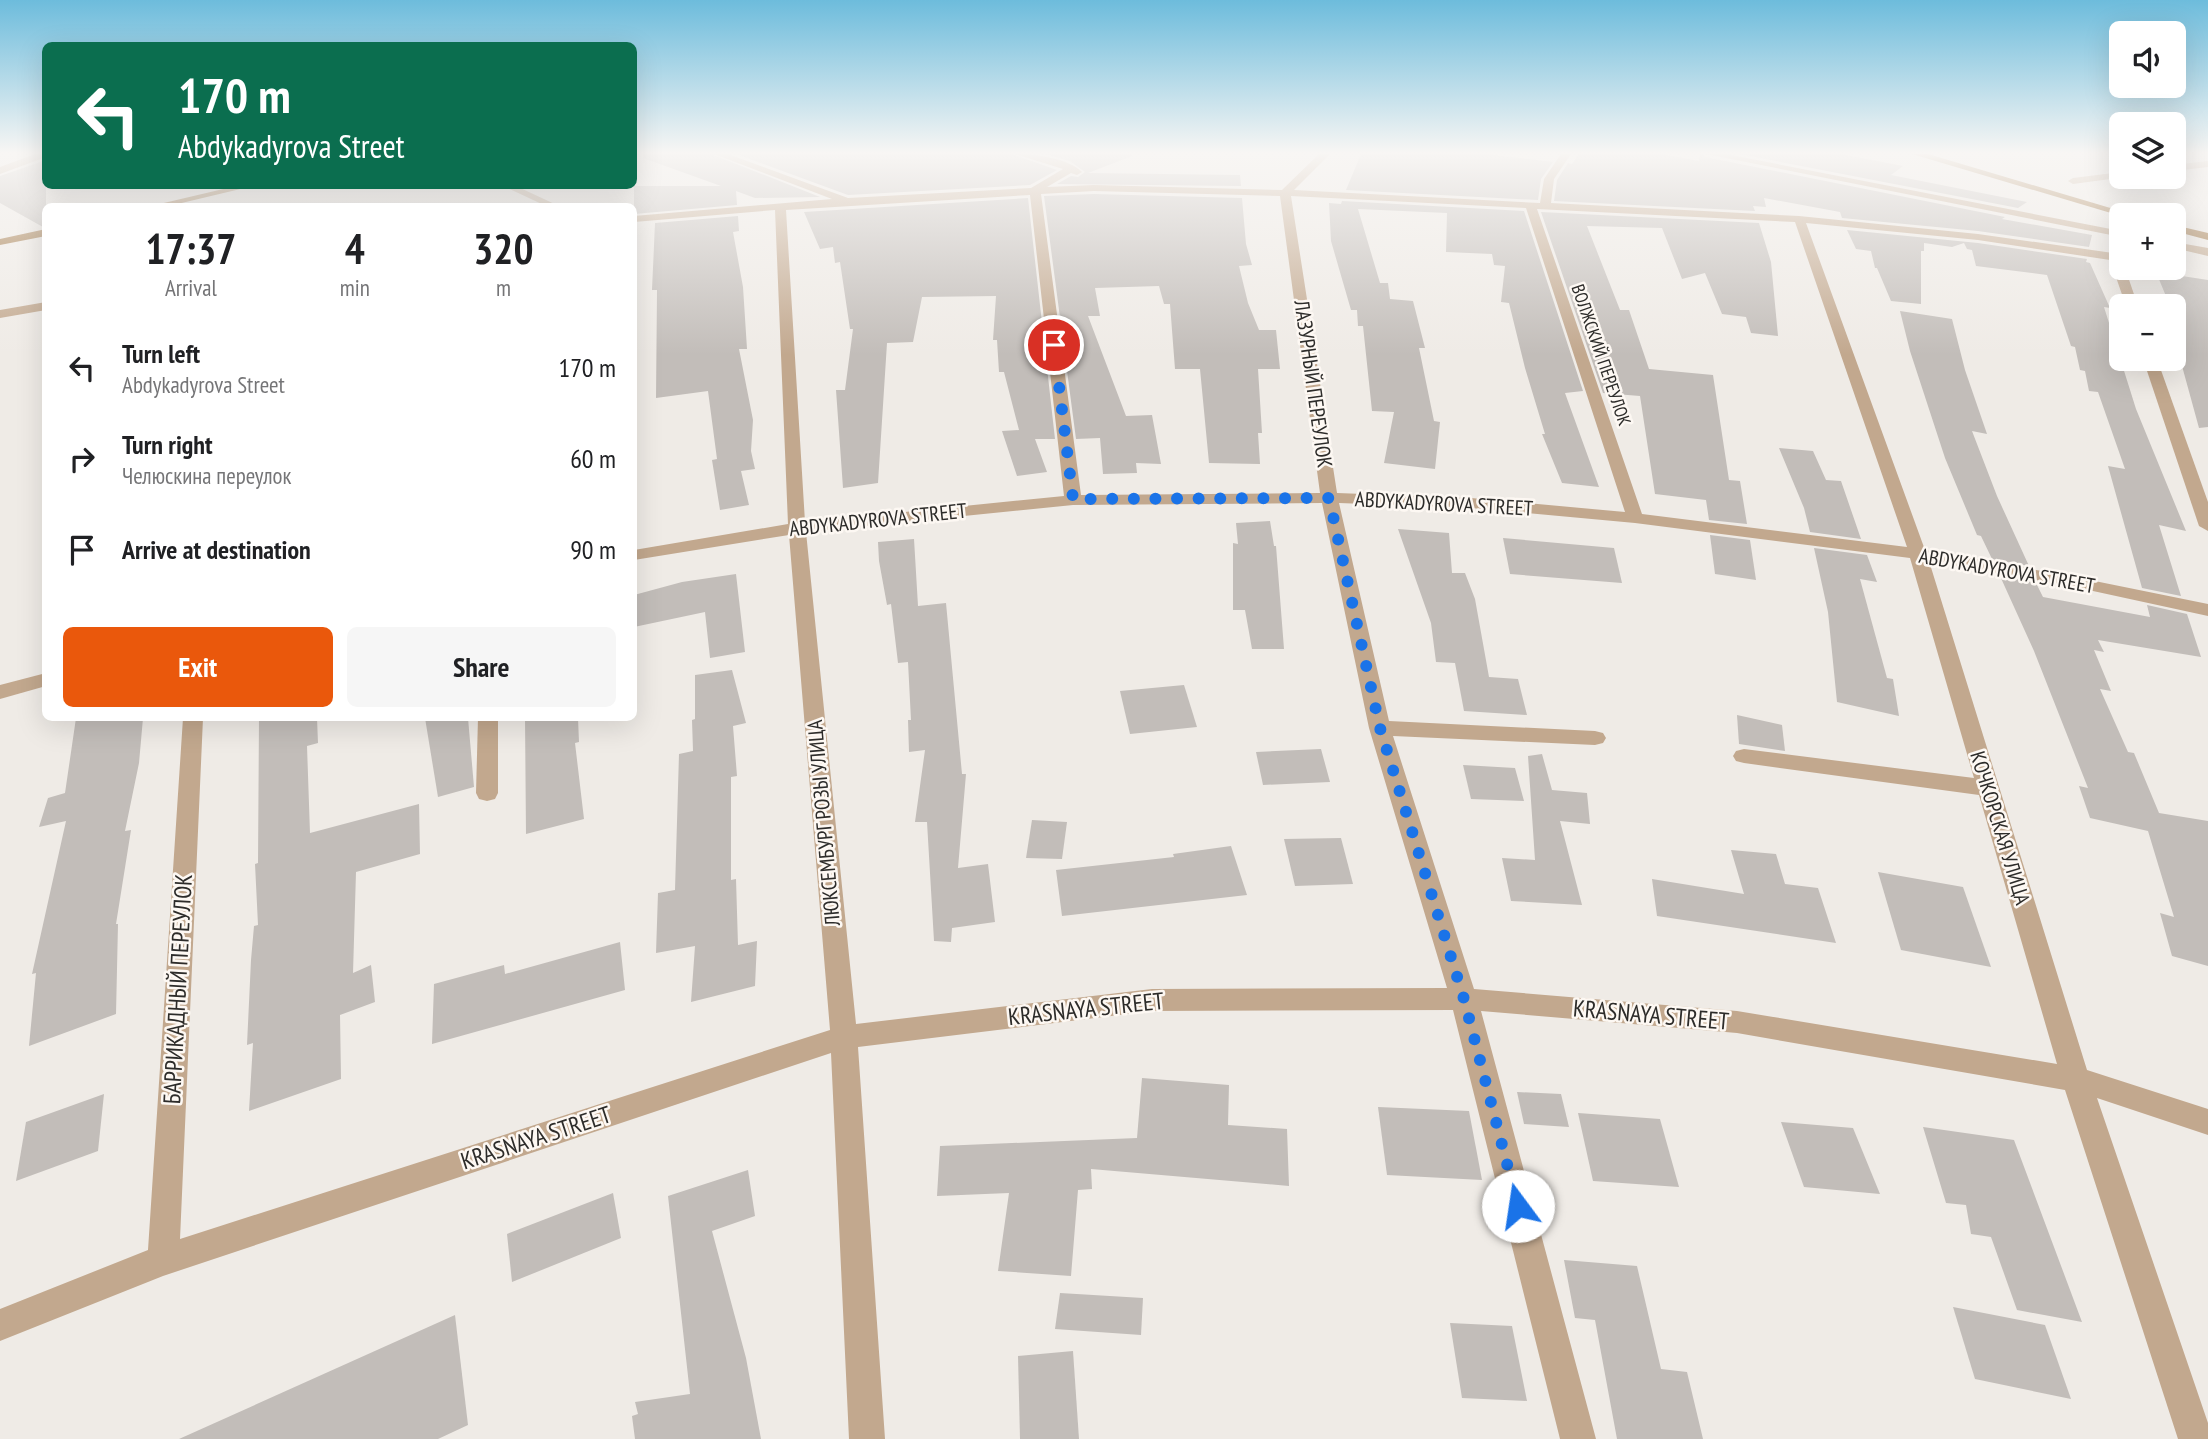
<!DOCTYPE html>
<html lang="en">
<head>
<meta charset="utf-8">
<style>
  :root { --surface:#fff; --page:#f6f6f6; --text:#202124; --muted:#757577; --accent:#ea580c }
  body { margin:0; font-family:"PT Sans Narrow",sans-serif; background:var(--page); color:var(--text); height:100vh; display:flex; flex-direction:column; font-size:26px; white-space:nowrap }
  * { box-sizing:border-box; margin:0 }
  p { font-size:23px; color:var(--muted) }
  .icon { flex:none; width:38px; height:38px; fill:none; stroke:currentColor; stroke-width:2; stroke-linecap:round; stroke-linejoin:round }
  .map { position:relative; flex:1; overflow:hidden }
  .side { position:absolute; left:42px; top:203px; width:595px; height:518px; display:flex; flex-direction:column; background:var(--surface); border-radius:10px; box-shadow:0 7px 28px #0002 }
  .side>* { flex:none }
  .hud { position:absolute; left:42px; top:42px; width:595px; height:147px; border-radius:10px; box-shadow:0 7px 28px #0002; background:#0b6e4f; color:#fff; overflow:hidden }
  .buttons { position:absolute; left:2109px; top:21px; display:grid; gap:14px }
  .buttons a { display:grid; place-items:center; width:77px; height:77px; border-radius:10px; background:var(--surface); box-shadow:0 7px 28px #0002; font-size:35px }
  .pin { position:absolute; display:grid; place-items:center; width:60px; height:60px; color:#fff; margin:-30px; border:4px solid #fff; border-radius:50%; box-shadow:0 2px 7px #0007 }
  .me { position:absolute; width:77px; margin:-38px; rotate:346deg; stroke-linejoin:round; filter:drop-shadow(0 0 5px #0008) }
  .turn { display:flex; align-items:center; gap:24px; height:147px; padding:0 21px; font-size:32px }
  .turn .icon { width:91px; height:91px; stroke-width:2.5 }
  .turn b { display:block; font-size:49px; line-height:60px }
  .eta { display:flex; justify-content:space-evenly; align-items:center; height:119px; text-align:center }
  .eta b { font-size:42px; font-weight:600; line-height:49px }
  .button { display:flex; gap:14px; margin-top:auto; padding:14px 21px }
  .button a { flex:1; height:80px; border-radius:10px; background:var(--accent); color:#fff; font-size:28px; font-weight:600; line-height:80px; text-align:center }
  .button a+a { background:var(--page); color:var(--text) }
  ul { padding:0; list-style:none }
  li { display:flex; align-items:center; gap:21px; height:91px; padding:0 21px }
  li div { flex:1 }
  li b { display:block; font-size:26px }
  li em { font-style:normal }
  .map>svg:first-child { display:block }
  .building { fill:#c2bdb9 }
  .lines { fill:none; stroke-linecap:round; stroke-linejoin:round }
  .minor { fill:#c2a88e; fill-rule:evenodd }
  .major { fill:#9b6f3b; fill-rule:evenodd }
  .route { stroke:#1a73e8; stroke-width:12; stroke-dasharray:0 21.6 }
  .labels { text-anchor:middle; stroke-width:5; stroke-linejoin:round; paint-order:stroke }
  .far-street-label { font-size:18px; fill:#2d2c2a; stroke:#fdf8f3 }
  .street-label { font-size:21px; fill:#2d2c2a; stroke:#fdf8f3 }
  .near-street-label { font-size:24px; fill:#2d2c2a; stroke:#fdf8f3 }
</style>
</head>
<body>
<div class="map">
<svg width="2208" height="1439" viewBox="0 0 2208 1439">
  <rect width="100%" height="100%" fill="#efebe6"/>
  <g class="building">
    <polygon points="644,154 711,154 820,197 755,198 736,191 737,205 634,214 634,186 721,186 643,158"/>
    <polygon points="736,154 1012,154 1057,170 1030,185 848,195"/>
    <polygon points="1045,154 1132,154 1132,156 1088,173 1240,175 1241,186 1057,184 1071,176 1078,177 1085,172 1070,161"/>
    <polygon points="1361,154 1486,154 1553,162 1541,179 1538,200 1346,190"/>
    <polygon points="1579,154 1661,154 1699,161 1700,154 1703,154 1705,157 2005,217 2002,219 2092,235 2089,247 1978,231 1842,218 1840,212 1764,198 1766,207 1753,206 1755,211 1554,201 1557,180 1568,163 1572,164"/>
    <polygon points="1740,154 1841,154 1903,166 1891,175 2027,202 2018,208"/>
    <polygon points="46,160 46,226 43,227 0,203 0,176"/>
    <polygon points="1094,194 1242,198 1246,244 1252,265 1239,266 1248,303 1259,330 1276,330 1280,369 1258,369 1262,433 1258,433 1260,464 1209,463 1200,369 1175,369 1170,304 1164,304 1159,286 1095,288 1100,316 1088,316 1126,416 1152,415 1161,464 1136,463 1137,473 1103,474 1100,438 1076,439 1044,196"/>
    <polygon points="1028,198 1055,439 1035,439 1047,472 1017,476 1002,431 1019,430 1004,372 999,372 997,340 993,340 996,296 922,297 913,342 887,343 878,483 843,488 836,390 845,390 853,329 850,329 840,262 835,263 833,247 820,249 804,212"/>
    <polygon points="1342,201 1524,211 1583,391 1565,393 1599,487 1562,483 1542,434 1545,434 1525,368 1509,303 1501,302 1505,266 1494,265 1492,254 1446,252 1447,213 1358,209 1380,283 1388,283 1390,299 1413,301 1425,348 1419,348 1434,421 1440,422 1435,469 1384,463 1394,412 1372,411 1363,326 1358,326 1357,310 1351,310 1331,241 1329,203 1341,204"/>
    <polygon points="1541,212 1759,223 1771,262 1778,336 1751,333 1746,317 1722,314 1705,273 1682,279 1662,228 1587,226 1620,310 1629,310 1649,369 1713,375 1729,480 1740,481 1747,524 1709,520 1706,500 1655,494 1640,396 1603,393"/>
    <polygon points="738,216 739,231 733,232 743,287 747,349 739,349 753,420 751,451 755,469 741,471 749,505 720,510 712,460 717,459 708,391 656,398 657,290 652,290 655,223"/>
    <polygon points="1847,230 1978,243 2087,259 2086,262 2090,263 2110,308 2104,307 2136,409 2186,531 2159,525 2181,596 2142,588 2108,466 2125,469 2098,392 2089,391 2085,371 2080,370 2075,347 2071,346 2047,275 1976,266 1972,250 1967,249 1964,243 1952,247 1924,243 1924,251 1921,251 1921,304 1891,301 1877,268 1875,268 1871,251 1856,249"/>
    <polygon points="2156,272 2208,280 2208,427 2199,428 2182,366 2174,351 2174,306 2170,306"/>
    <polygon points="1900,311 1952,319 1965,370 1987,434 1972,431 1997,496 2029,566 1992,559 1981,536 1977,535 1945,458 1910,351"/>
    <polygon points="1779,448 1813,451 1826,480 1841,481 1861,539 1810,532 1804,508"/>
    <polygon points="1270,521 1274,546 1276,546 1284,649 1252,649 1245,610 1233,610 1233,543 1238,544 1236,523"/>
    <polygon points="1398,529 1449,533 1452,573 1465,573 1475,599 1489,677 1518,679 1527,715 1464,711 1455,663 1436,662 1431,623"/>
    <polygon points="1710,535 1750,540 1756,580 1715,574"/>
    <polygon points="1503,538 1614,548 1622,583 1510,574"/>
    <polygon points="914,539 918,606 946,603 962,774 966,774 958,868 988,864 995,922 952,928 951,942 934,941 927,822 915,822 925,750 909,752 908,720 911,720 908,662 898,663 891,604 887,605 879,561 878,542"/>
    <polygon points="1814,548 1867,555 1877,582 1860,579 1887,678 1893,679 1899,716 1837,702 1828,612"/>
    <polygon points="736,574 745,652 710,658 705,612 634,627 634,595 682,582"/>
    <polygon points="2000,576 2036,583 2043,597 2150,617 2147,605 2187,614 2201,657 2098,640 2104,652 2094,650 2111,691 2100,689 2128,752 2134,753 2159,813 2208,821 2208,966 2172,956 2160,913 2174,917 2148,831 2090,818 2079,786 2088,788 2034,651"/>
    <polygon points="732,670 746,723 733,726 737,776 731,777 731,880 736,879 738,945 757,941 755,986 691,1002 695,946 656,953 658,893 675,890 679,754 693,751 692,720 695,719 695,675"/>
    <polygon points="1184,685 1197,727 1130,734 1120,691"/>
    <polygon points="1737,715 1782,725 1785,751 1739,744"/>
    <polygon points="76,718 143,718 139,763 125,831 131,830 116,924 118,924 116,1014 29,1046 36,973 32,974 66,821 39,827 48,798 65,793"/>
    <polygon points="259,718 317,718 318,743 307,746 310,833 419,804 420,854 356,872 353,973 371,965 375,1002 340,1015 341,1079 249,1111 253,1043 247,1045 251,960 254,926 258,925 255,864 258,863"/>
    <polygon points="425,718 468,718 474,787 438,797"/>
    <polygon points="525,718 578,718 579,742 575,743 584,819 526,834"/>
    <polygon points="1321,749 1330,782 1263,785 1256,752"/>
    <polygon points="1542,754 1552,790 1587,793 1590,824 1560,821 1582,905 1511,901 1502,858 1535,860 1528,756"/>
    <polygon points="1463,765 1515,768 1524,801 1471,799"/>
    <polygon points="1032,820 1067,822 1062,859 1026,858"/>
    <polygon points="1341,838 1353,884 1295,886 1284,839"/>
    <polygon points="1231,846 1247,895 1062,916 1056,870 1174,857 1173,854"/>
    <polygon points="1731,850 1776,854 1785,884 1818,888 1836,943 1657,916 1652,879 1744,894"/>
    <polygon points="1878,872 1963,887 1991,967 1901,950"/>
    <polygon points="620,942 625,990 432,1044 434,984 504,965 505,974"/>
    <polygon points="1142,1078 1229,1085 1228,1125 1287,1129 1289,1186 1091,1169 1092,1189 1078,1190 1071,1276 998,1271 1009,1193 937,1196 940,1146 1137,1138"/>
    <polygon points="1517,1092 1561,1094 1569,1127 1524,1124"/>
    <polygon points="104,1094 98,1151 16,1181 26,1122"/>
    <polygon points="1378,1107 1469,1111 1482,1180 1387,1175"/>
    <polygon points="1578,1113 1660,1119 1679,1187 1593,1181"/>
    <polygon points="1781,1122 1853,1128 1880,1194 1804,1187"/>
    <polygon points="1923,1127 2014,1140 2082,1322 2017,1310 1991,1237 1971,1234 1966,1205 1946,1203"/>
    <polygon points="748,1170 755,1216 712,1231 746,1358 761,1439 635,1439 632,1416 638,1414 635,1402 690,1394 668,1196"/>
    <polygon points="613,1193 621,1238 512,1282 507,1234"/>
    <polygon points="1564,1260 1637,1266 1661,1369 1687,1372 1703,1439 1617,1439 1595,1320 1575,1318"/>
    <polygon points="1060,1293 1143,1298 1141,1335 1055,1329"/>
    <polygon points="1953,1307 2045,1325 2071,1399 1975,1379"/>
    <polygon points="455,1315 468,1425 438,1439 179,1439"/>
    <polygon points="1450,1323 1512,1326 1527,1401 1462,1398"/>
    <polygon points="1073,1351 1079,1439 1020,1439 1018,1356"/>
  </g>
  <g class="lines">
    <g class="minor">
      <polygon points="35,154 46,154 46,157 0,174 0,167"/>
      <path d="M714,154H728L848,198L1031,188L1063,169L1015,154C1035,154 1068,158 1082,172L1077,175L1071,173L1047,187L1094,185L1282,190L1319,154H1330L1294,190L1540,203L1544,179L1561,154H1571L1554,179L1551,203L1799,216L1978,234L2113,253L2121,249V268H2125L2138,306H2126L2110,260L1978,240L1806,223L1925,550L2070,576L2208,604V616L2070,586L1929,561L2087,1070L2208,1109V1135L2097,1098L2208,1423V1439H2178L2065,1090L1737,1033L1481,1011L1596,1439H1560L1453,1010L1152,1011L858,1047L885,1439H849L831,1053L163,1276L0,1341V1309L148,1250L183,718H203L180,1239L830,1030L789,535L634,560V550L788,524L775,210L634,222V216L832,199ZM1094,191L1280,196L1320,493L1081,495L1041,194ZM1030,195L1064,496L805,522L786,210ZM1291,196L1526,208L1625,512L1471,498L1337,493ZM1537,209L1795,222L1907,547L1642,514ZM1322,503L1369,728L1447,988L1152,989L856,1024L806,532L1073,505ZM1339,503L1471,508L1635,523L1910,558L1974,778L1744,749L1736,751L1733,756L1736,761L1744,763L1979,795L2057,1064L1737,1011L1474,989L1393,736L1595,745L1603,743L1606,738L1603,733L1595,731L1389,721Z"/>
      <polygon points="1706,154 1726,154 2121,231 2121,237"/>
      <polygon points="2208,161 2208,167 2174,171 2174,165"/>
      <polygon points="2121,172 2121,177 2125,177 2073,184 2068,181 2073,178"/>
      <polygon points="503,186 516,186 559,206 546,206"/>
      <polygon points="2174,242 2208,248 2208,256 2174,248"/>
      <polygon points="46,302 46,310 0,318 0,310"/>
      <polygon points="2143,359 2157,359 2208,502 2208,531 2199,526"/>
      <polygon points="46,673 46,686 0,699 0,685"/>
      <polygon points="478,718 498,718 498,793 495,799 487,801 479,799 476,793"/>
    </g>
    <g class="major">
      <polygon points="1912,154 1928,154 2134,215 2121,216"/>
      <polygon points="236,186 253,186 169,206 151,206"/>
      <polygon points="2174,225 2208,233 2208,240 2174,231"/>
      <polygon points="46,229 46,236 0,245 0,239"/>
    </g>
  </g>
  <linearGradient id="sky" x2="0" y2="1"><stop stop-color="#6dbcdc"/><stop offset="0.43" stop-color="#f8f6f4"/><stop offset="1" stop-color="#f8f6f4" stop-opacity="0"/></linearGradient>
  <rect width="2208" height="355" fill="url(#sky)"/>
  <g class="lines">
    <polyline class="route" points="1054,345 1073,499 1329,498 1380,728 1464,999 1518,1206"/>
  </g>
  <g class="labels">
    <g class="far-street-label">
      <text transform="translate(1601 355) rotate(71)" y="6">ВОЛЖСКИЙ ПЕРЕУЛОК</text>
    </g>
    <g class="street-label">
      <text transform="translate(1313 384) rotate(82)" y="7">ЛАЗУРНЫЙ ПЕРЕУЛОК</text>
      <text transform="translate(1444 504) rotate(3)" y="7">ABDYKADYROVA STREET</text>
      <text transform="translate(878 520) rotate(-6)" y="7">ABDYKADYROVA STREET</text>
      <text transform="translate(2007 571) rotate(10)" y="7">ABDYKADYROVA STREET</text>
      <text transform="translate(824 823) rotate(-95)" y="7">ЛЮКСЕМБУРГ РОЗЫ УЛИЦА</text>
      <text transform="translate(2000 828) rotate(73)" y="7">КОЧКОРСКАЯ УЛИЦА</text>
    </g>
    <g class="near-street-label">
      <text transform="translate(178 989) rotate(-87)" y="8">БАРРИКАДНЫЙ ПЕРЕУЛОК</text>
      <text transform="translate(1086 1009) rotate(-6)" y="8">KRASNAYA STREET</text>
      <text transform="translate(1651 1015) rotate(5)" y="8">KRASNAYA STREET</text>
      <text transform="translate(536 1138) rotate(-18)" y="8">KRASNAYA STREET</text>
    </g>
  </g>
</svg>
<div class="buttons">
<a><svg class="icon" aria-label="sound" viewBox="0 0 24 24"><path d="M4 9h4l5-4v14l-5-4H4zM17 9q2 3 0 6"/></svg></a>
<a><svg class="icon" aria-label="layers" viewBox="0 0 24 24"><path d="M12 4l9 5-9 5-9-5zM3 14l9 5 9-5"/></svg></a>
<a>+</a>
<a>−</a>
</div>
<div class="pin" style="left:1054px;top:345px;background:#d93025"><svg class="icon" aria-label="arrive" viewBox="0 0 24 24"><path d="M6 21V4h12l-3 4 3 4H6"/></svg></div>
<svg class="me" style="left:1518px;top:1206px" viewBox="-20 -20 40 40"><circle r="19" fill="#fff"/><path d="M0-13L10 11 0 6-10 11z" fill="#1a73e8"/></svg>
<div class="hud">
<div class="turn"><svg class="icon" aria-label="left" viewBox="0 0 24 24"><path d="M17 20v-9H6M10 6l-5 5 5 5"/></svg><div><b>170 m</b>Abdykadyrova Street</div></div>
</div>
<section class="side">
<div class="eta">
<div><b>17:37</b><p>Arrival</p></div>
<div><b>4</b><p>min</p></div>
<div><b>320</b><p>m</p></div>
</div>
<ul>
<li><svg class="icon" aria-label="left" viewBox="0 0 24 24"><path d="M17 20v-9H6M10 6l-5 5 5 5"/></svg><div><b>Turn left</b><p>Abdykadyrova Street</p></div><em>170 m</em></li>
<li><svg class="icon" aria-label="right" viewBox="0 0 24 24"><path d="M7 20v-9h11M14 6l5 5-5 5"/></svg><div><b>Turn right</b><p>Челюскина переулок</p></div><em>60 m</em></li>
<li><svg class="icon" aria-label="arrive" viewBox="0 0 24 24"><path d="M6 21V4h12l-3 4 3 4H6"/></svg><div><b>Arrive at destination</b></div><em>90 m</em></li>
</ul>
<div class="button"><a>Exit</a><a>Share</a></div>
</section>
</div>
</body>
</html>
